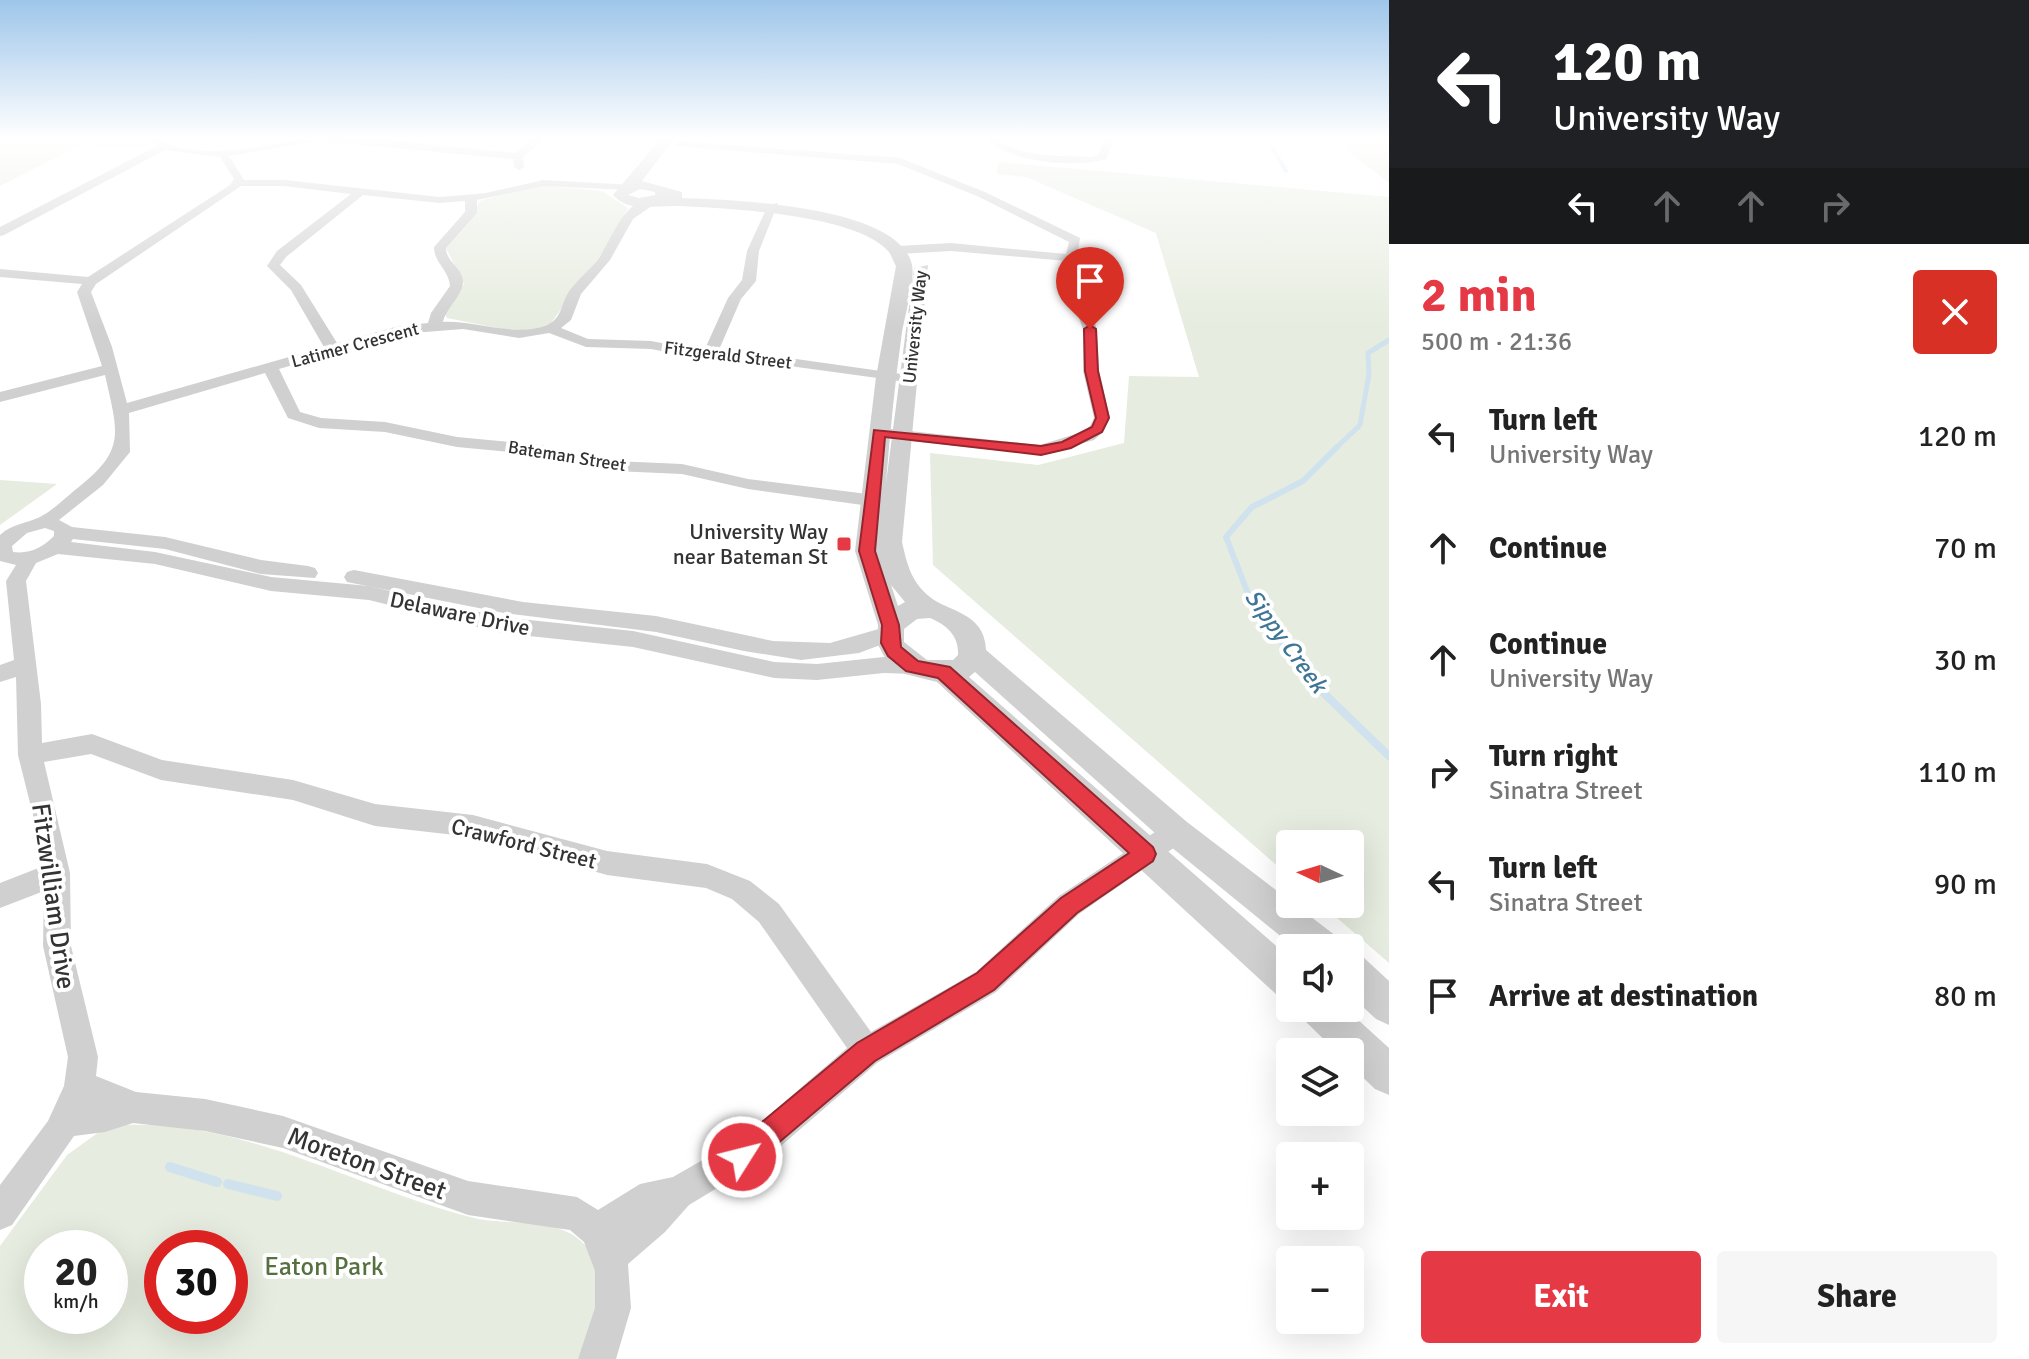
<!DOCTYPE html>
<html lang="en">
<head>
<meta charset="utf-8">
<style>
  :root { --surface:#fff; --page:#f6f6f6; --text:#222; --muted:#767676; --accent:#e63946 }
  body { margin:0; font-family:Signika,sans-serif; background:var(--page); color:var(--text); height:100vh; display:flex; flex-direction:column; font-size:30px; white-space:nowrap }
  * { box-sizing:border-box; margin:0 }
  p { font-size:26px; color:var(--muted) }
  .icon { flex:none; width:44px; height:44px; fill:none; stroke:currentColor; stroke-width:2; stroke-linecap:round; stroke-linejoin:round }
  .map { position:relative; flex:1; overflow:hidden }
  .details { display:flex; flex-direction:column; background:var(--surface); width:640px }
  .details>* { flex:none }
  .top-card { background:#202124; color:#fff; overflow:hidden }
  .needle { width:52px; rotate:274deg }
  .tools { position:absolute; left:1276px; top:830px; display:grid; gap:16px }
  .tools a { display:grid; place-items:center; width:88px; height:88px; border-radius:8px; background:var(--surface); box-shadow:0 8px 32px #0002; font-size:40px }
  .speed { position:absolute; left:24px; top:1230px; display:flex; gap:16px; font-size:40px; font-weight:700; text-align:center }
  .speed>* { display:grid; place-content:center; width:104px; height:104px; border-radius:50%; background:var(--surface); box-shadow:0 8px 32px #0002; line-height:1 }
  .speed small { font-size:20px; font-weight:400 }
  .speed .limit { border:12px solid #d22; background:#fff; color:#111 }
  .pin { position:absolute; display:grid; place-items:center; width:68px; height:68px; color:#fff; margin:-82px -34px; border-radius:50% 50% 50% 0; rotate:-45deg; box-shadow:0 0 8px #0007 }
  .pin .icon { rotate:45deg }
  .me { position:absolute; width:88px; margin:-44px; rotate:54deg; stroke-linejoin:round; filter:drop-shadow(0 0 6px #0008) }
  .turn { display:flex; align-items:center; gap:28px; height:168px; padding:0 32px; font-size:36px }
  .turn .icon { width:104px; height:104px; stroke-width:2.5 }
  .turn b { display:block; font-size:56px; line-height:68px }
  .lanes { display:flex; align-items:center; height:76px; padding:0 32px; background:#0003; justify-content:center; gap:40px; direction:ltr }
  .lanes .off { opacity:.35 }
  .round { display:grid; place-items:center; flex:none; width:84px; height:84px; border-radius:8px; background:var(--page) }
  .overview { display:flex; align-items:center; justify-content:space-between; height:136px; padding:0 32px }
  h1 { font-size:48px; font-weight:800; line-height:60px; color:var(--accent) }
  .action { display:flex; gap:16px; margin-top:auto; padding:16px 32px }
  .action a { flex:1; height:92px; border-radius:8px; background:var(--accent); color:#fff; font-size:32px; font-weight:800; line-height:92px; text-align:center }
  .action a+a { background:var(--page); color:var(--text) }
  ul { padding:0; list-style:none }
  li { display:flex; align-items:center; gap:24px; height:112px; padding:0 32px }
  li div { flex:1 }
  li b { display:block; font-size:30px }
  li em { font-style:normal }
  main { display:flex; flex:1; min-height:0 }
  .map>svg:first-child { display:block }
  .green { fill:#e6ecdf; fill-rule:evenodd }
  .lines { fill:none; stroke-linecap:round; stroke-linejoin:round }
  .stream-far4 { stroke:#cfe2ee; stroke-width:4 }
  .stream-far3 { stroke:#cfe2ee; stroke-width:5 }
  .stream-far2 { stroke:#cfe2ee; stroke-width:6 }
  .stream-far1 { stroke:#cfe2ee; stroke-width:8 }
  .stream { stroke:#cfe2ee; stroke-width:10 }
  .minor { fill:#d0d0d0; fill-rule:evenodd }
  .tertiary { fill:#d0d0d0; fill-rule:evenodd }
  .route { fill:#e63946; stroke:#96252e; stroke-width:2 }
  .poi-dot { fill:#e63946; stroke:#fff; stroke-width:3 }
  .labels { text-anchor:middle; stroke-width:8; stroke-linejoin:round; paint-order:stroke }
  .far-street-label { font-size:18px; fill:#333; stroke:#fff }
  .poi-label { font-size:22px; fill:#333; stroke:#fff; text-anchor:end }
  .street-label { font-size:22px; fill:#333; stroke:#fff }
  .water-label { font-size:24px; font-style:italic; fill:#3f7597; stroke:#fff }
  .near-street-label { font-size:26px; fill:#333; stroke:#fff }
  .near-park-label { font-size:26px; fill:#56703f; stroke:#fff }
</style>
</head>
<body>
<main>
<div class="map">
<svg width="1389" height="1359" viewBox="0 0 1389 1359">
  <rect width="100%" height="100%" fill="#fff"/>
  <g class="green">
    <polygon points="0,137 147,137 142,147 80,145 0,186"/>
    <polygon points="1330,137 1389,137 1389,183"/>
    <polygon points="998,162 1389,197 1389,963 1321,904 1350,904 1350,844 1290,844 1290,877 933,565 930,453 1038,465 1124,443 1129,376 1199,377 1156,233 1026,177 997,174"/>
    <polygon points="536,185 602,191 628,208 605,249 551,323 536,329 512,331 447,318 445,314 464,284 446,248 471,220 480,201"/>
    <polygon points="0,480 57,484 0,525"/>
    <path d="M124,1125C248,1120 357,1189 474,1218C506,1226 560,1216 584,1244C613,1278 591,1324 578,1359H0V1246L67,1155L99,1132ZM42,1248H110V1316H42ZM162,1248H230V1316H162Z"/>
  </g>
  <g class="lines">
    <g class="stream-far4">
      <polyline points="1266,137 1286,171"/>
      <polyline points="1386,137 1389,139"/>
    </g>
    <polyline class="stream-far3" points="1335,449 1360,425 1369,374 1368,353 1389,340"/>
    <polyline class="stream-far2" points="1307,678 1249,596 1226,537 1252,507 1303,481 1337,447"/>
    <polyline class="stream-far1" points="1306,676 1389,756"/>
    <g class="stream">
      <polyline points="170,1167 217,1182"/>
      <polyline points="228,1184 277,1196"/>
    </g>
    <g class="minor">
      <path d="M152,137H162L161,141C217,167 285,134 344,137C401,140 459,148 516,153L535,137H547L523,157L524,167L519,170L514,167L513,159L318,141L229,156L244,180H284L440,197L486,193L543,180L634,185L630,190L543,186L477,200V213L446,248C446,262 463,268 463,282C463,295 446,308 443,322C476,320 515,338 547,325C563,318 561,302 570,290C579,278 591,269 599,258C613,237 625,196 656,199V203L633,219L610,260L581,294L571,320L561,328L588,339L651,341L704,351L728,298L742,280L747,251L768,205L778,203L759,251L756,281L741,299L718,352L775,356L909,375L914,377V383L775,364L709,360L651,349L586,347L549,333L519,338L463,329L400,334L279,369L300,412L321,418L385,422L457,437L540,445L614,461L682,464L748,479L891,497L900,503L891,509L748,489L682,474L614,471L540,455L457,447L385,432L319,428L288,418L265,373L129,413L130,452L103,485L59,520L72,527L165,537L261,560L308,566L315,568L318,573L315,578L261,574L165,549L73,539L71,542L155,552L271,577L369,586L501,617L633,631L774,662L817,664L884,657L913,658L924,666L913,674L884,673L817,680L774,678L633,647L501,633L369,600L271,591L155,564L58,554L36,563L26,581L41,704L42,743L92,734L162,760L293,780L375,804L473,815L607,851L707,864L750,881L779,904L871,1032L976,972L1059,896L1167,824L1176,821L1185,824L1189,832L1185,840L1079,914L996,992L877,1063L768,1157L689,1205L665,1232L628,1264L631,1308L616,1359H578L595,1308V1271L584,1242L570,1230L468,1215L283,1148L205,1131L133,1123L105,1132L74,1136L12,1225L0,1230V1185L48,1121L64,1086L68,1057L43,946L44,891L0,908V883L41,867L37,831L18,755L16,677L0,682V665L14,660L6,581L16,565L0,561V535C12,524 25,524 40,517C52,511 64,499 75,490C127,450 118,434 105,375L0,402V392L102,366L77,292L82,284L0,277V269L88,277L230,185L234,179L220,157L165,150L4,235L0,236V227L157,146L151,142ZM241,186H284L351,194L277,251L267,266L291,290L324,347L127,403L112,347L91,292L96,284ZM363,195L440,203L465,201V212L434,247C434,263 449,270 450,286L431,313L428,323L399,326L337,343L301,285L280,265L286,257ZM45,528L54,531V536C42,548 30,554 13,552L12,546L27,533ZM91,754L161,780L293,800L375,826L473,837L607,875L706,888L732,899L759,922L847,1048L746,1135L673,1177L640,1184L598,1210L577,1197L468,1181L283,1116L205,1099L136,1092L96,1076L98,1057L71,946L70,873L44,762Z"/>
      <path d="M984,137H995C1021,159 1059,155 1091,157L1098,155L1105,137H1115L1106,159C1072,168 1009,163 984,137Z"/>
      <polygon points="678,141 900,158 985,192 1080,238 1077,258 1088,275 1086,299 1097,329 1099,371 1110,418 1103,432 1094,440 1041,455 882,438 874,433 882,428 1040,445 1082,432 1090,426 1094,418 1083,371 1083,329 1072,299 1074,275 1067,261 951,251 898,254 892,250 898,246 951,243 1066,254 1069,242 977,196 898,164 674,146"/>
      <polygon points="354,570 523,602 656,616 773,641 830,643 889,626 899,634 896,639 859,653 801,660 744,651 656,632 504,613 347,582 344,577 347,572"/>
    </g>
    <g class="tertiary">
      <path d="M662,137H675L642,181L682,192V198C732,200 899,205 912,265C915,279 905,316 902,332C895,382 890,432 886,483L914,268L928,265L902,542C907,564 911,582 930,597C948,612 985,612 986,650L1187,822L1336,936L1341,948H1295L1165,842L975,672L969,677L1290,958V1000L1277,995L937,682L905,674L884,656L877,643L878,625L855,551L876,377L896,266C893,261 891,253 887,250C854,214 725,208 677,206C656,205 628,213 613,195ZM640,189L655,192V195L639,198L628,195ZM891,585L905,602L898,606ZM930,618C947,625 959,636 958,655L953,660H927L904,642V629L917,619Z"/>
      <polygon points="1350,952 1363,957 1389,981 1389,1025 1376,1019 1350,995"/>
      <polygon points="1299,1008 1345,1008 1389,1048 1389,1095 1375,1089 1350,1065 1350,1052 1337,1052 1305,1021"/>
    </g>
  </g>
  <linearGradient id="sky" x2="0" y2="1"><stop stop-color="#9ec6ea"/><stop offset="0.42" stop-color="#fff"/><stop offset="1" stop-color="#fff" stop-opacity="0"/></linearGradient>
  <rect width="1389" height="328" fill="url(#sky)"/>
  <polygon class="route" points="1090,325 1096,329 1098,371 1109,418 1102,432 1071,448 1041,455 885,437 875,551 899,625 901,647 918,661 950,667 1153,847 1156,854 1153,861 1077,913 994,990 875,1061 751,1166 742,1170 732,1166 728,1157 732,1147 857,1043 977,973 1061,898 1129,853 938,678 906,671 888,656 881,643 882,625 859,551 874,430 1041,446 1062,442 1092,427 1096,418 1085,371 1084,329"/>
  <rect class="poi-dot" x="836" y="536" width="16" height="16" rx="4"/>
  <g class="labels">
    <g class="far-street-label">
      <text transform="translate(915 327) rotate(-84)" y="6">University Way</text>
      <text transform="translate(355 345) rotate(-15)" y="6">Latimer Crescent</text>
      <text transform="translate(728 355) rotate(7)" y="6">Fitzgerald Street</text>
      <text transform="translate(567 456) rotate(9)" y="6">Bateman Street</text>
    </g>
    <g class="poi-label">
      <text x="828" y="539">University Way<tspan x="828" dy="25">near Bateman St</tspan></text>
    </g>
    <g class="street-label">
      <text transform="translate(460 613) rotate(12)" y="8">Delaware Drive</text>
      <text transform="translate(524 843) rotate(14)" y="8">Crawford Street</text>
    </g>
    <g class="water-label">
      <text transform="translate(1286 641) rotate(54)" y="8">Sippy Creek</text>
    </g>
    <g class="near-street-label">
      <text transform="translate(54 896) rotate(82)" y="9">Fitzwilliam Drive</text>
      <text transform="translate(367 1163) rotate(20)" y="9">Moreton Street</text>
    </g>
    <g class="near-park-label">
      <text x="324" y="1275">Eaton Park</text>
    </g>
  </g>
</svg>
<div class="tools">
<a><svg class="needle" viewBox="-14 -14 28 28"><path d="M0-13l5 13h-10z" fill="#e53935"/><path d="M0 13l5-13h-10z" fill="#767676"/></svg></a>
<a><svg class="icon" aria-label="sound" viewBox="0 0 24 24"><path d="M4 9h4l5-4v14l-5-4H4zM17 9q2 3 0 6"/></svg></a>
<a><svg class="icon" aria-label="layers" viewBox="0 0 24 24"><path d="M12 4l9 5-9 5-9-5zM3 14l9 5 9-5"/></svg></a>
<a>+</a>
<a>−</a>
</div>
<div class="speed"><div>20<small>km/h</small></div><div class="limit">30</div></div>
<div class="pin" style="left:1090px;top:329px;background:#d93025"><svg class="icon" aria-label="arrive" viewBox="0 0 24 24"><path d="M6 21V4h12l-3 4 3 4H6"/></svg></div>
<svg class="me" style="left:742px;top:1157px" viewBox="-20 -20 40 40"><circle r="17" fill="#e63946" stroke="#fff" stroke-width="3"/><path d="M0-11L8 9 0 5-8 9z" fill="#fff"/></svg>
</div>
<section class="details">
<div class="top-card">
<div class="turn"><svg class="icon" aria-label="left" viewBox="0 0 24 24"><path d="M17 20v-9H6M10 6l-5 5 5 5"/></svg><div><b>120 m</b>University Way</div></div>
<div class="lanes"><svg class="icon" aria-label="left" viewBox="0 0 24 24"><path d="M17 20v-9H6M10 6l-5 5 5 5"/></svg><svg class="icon off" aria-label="ahead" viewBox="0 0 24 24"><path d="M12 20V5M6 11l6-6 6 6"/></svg><svg class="icon off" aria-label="ahead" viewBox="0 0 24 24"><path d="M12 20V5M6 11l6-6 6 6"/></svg><svg class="icon off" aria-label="right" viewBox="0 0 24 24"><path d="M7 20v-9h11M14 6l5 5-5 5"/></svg></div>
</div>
<div class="overview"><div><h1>2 min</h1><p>500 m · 21:36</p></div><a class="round" style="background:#d93025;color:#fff"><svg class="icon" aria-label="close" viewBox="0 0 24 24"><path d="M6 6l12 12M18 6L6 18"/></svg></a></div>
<ul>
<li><svg class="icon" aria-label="left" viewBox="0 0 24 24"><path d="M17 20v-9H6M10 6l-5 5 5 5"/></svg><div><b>Turn left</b><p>University Way</p></div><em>120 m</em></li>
<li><svg class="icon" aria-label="ahead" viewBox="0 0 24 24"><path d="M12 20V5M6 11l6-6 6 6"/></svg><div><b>Continue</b></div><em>70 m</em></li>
<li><svg class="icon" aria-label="ahead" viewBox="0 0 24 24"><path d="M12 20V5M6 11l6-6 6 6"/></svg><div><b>Continue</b><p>University Way</p></div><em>30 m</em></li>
<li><svg class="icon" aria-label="right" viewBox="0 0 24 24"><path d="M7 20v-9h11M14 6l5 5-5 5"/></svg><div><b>Turn right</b><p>Sinatra Street</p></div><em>110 m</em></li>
<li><svg class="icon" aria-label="left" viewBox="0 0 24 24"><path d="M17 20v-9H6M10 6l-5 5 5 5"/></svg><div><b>Turn left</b><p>Sinatra Street</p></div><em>90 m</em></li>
<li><svg class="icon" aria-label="arrive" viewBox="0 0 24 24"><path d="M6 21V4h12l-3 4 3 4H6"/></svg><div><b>Arrive at destination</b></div><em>80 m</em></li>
</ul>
<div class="action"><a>Exit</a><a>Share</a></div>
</section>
</main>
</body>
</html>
